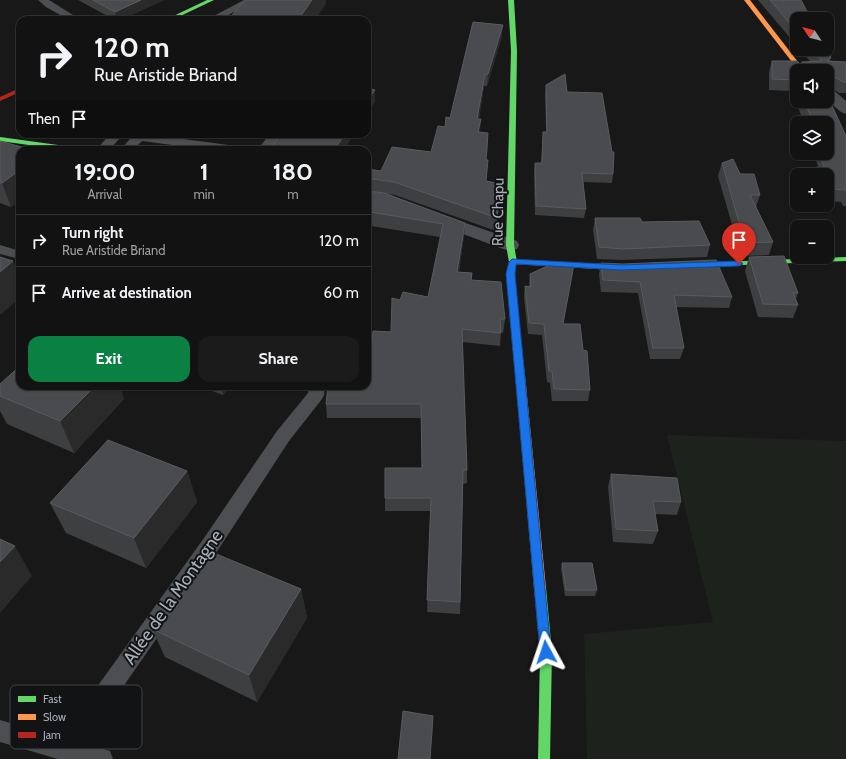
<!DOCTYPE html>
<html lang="en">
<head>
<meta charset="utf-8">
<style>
  :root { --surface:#121212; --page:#1b1b1b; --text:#f1f3f6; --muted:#9c9e9f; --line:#313232; --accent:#0b8043 }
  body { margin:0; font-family:Cabin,sans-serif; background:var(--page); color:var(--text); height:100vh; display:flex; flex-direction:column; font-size:15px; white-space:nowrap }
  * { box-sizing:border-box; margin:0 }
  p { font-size:13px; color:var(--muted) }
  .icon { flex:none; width:22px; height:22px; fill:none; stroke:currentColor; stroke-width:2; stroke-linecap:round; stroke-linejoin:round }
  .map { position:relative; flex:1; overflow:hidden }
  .sheet { position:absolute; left:16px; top:146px; width:355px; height:244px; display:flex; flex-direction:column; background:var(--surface); border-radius:12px; box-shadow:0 1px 3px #0004,0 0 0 1px var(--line) }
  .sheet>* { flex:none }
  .guide { position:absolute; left:16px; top:16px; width:355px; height:122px; border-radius:12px; box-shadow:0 1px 3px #0004,0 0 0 1px var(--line); background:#121212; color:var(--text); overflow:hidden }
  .needle { width:26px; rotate:305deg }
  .tools { position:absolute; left:790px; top:12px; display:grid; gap:8px }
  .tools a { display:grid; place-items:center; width:44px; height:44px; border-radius:8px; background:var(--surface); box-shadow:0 1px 3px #0004,0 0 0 1px var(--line); font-size:20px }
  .pin { position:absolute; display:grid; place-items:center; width:34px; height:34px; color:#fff; margin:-41px -17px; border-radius:50% 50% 50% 0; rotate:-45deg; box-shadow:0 0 4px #0007 }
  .pin .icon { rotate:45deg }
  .me { position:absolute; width:44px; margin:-22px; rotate:355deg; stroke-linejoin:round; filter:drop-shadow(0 0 3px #0008) }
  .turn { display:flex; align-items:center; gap:14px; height:84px; padding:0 12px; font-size:18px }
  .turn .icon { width:52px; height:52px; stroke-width:2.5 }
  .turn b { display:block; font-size:28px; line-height:34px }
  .then { display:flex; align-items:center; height:38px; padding:0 12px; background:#0003; gap:8px; font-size:15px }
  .eta { display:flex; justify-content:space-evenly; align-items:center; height:68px; text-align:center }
  .eta b { font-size:24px; font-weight:700; line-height:28px }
  .button { display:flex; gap:8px; margin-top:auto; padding:8px 12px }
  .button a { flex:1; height:46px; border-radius:12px; background:var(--accent); color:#fff; font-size:16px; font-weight:700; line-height:46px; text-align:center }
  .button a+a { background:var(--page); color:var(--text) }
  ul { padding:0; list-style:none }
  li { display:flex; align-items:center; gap:12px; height:52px; padding:0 12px; border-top:1px solid var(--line) }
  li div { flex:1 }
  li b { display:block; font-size:15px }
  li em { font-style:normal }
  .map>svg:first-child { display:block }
  .green { fill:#1d221d }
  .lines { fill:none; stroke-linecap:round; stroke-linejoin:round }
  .lane { fill:#4d4e51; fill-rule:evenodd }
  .street { fill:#4d4e51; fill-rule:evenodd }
  .fast { fill:#63d668; fill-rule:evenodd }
  .slow { fill:#ff974d; fill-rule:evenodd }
  .jam { fill:#b3261e; fill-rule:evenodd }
  .wall { fill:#3e3f41 }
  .shaded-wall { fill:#2a2a2b }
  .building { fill:#4a4b4e; stroke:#595b5f }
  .route { fill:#1a73e8; stroke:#114b97 }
  .labels { text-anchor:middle; stroke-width:4; stroke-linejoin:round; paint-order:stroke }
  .street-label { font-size:15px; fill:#aab0b9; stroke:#121314 }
  .near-street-label { font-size:18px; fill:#aab0b9; stroke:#121314 }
  .key { fill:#121314; stroke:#404246; stroke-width:1 }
  .key-label { font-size:11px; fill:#aab0b9 }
</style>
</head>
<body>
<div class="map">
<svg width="846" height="759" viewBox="0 0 846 759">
  <rect width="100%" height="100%" fill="#181818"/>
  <polygon class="green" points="667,435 846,441 846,759 587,759 584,634 713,622"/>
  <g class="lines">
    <g class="lane">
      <polygon points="38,0 49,0 81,20 69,20 46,7"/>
      <polygon points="244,0 256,0 219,20 206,20"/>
      <polygon points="110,134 146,134 236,146 240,147 242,150 210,150 142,141 133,150 120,150 130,139 120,138 109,150 96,150"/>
      <polygon points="270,134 282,134 269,150 257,150"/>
      <polygon points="0,245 20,251 20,259 0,254"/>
      <polygon points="309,386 325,386 324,395 322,399 289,441 218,550 84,743 110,751 113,759 58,759 0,742 0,720 61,737 204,538 277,431 308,393"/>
    </g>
    <g class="street">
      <polygon points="827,87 832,89 846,101 846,114 841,112 827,100"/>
      <polygon points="437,213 517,241 519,245 517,249 510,251 503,249 431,222 428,218 431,214"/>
    </g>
    <g class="fast">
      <polygon points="207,0 214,0 172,20 165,20"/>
      <polygon points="508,0 514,0 517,51 514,245 517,262 514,274 526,385 521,388 516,385 506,274 509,262 506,245 511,51"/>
      <polygon points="0,137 80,148 83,150 65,150 0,141"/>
      <polygon points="846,257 846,261 689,267 685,265 689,263"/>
      <polygon points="540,583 544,585 546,588 552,652 550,759 538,759 540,652 534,588 536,585"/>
    </g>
    <g class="slow">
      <polygon points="744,0 750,0 805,71 799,71"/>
      <polygon points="510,260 631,265 635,268 631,271 513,264 509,262"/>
      <polygon points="521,382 526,385 546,588 544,591 540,593 536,591 534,588 516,385"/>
    </g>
    <polygon class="jam" points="20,88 20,92 0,101 0,97"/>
  </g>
  <g class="wall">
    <polygon points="78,0 164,0 120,20 115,20"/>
    <polygon points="758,0 801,0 797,19 797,46"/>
    <polygon points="502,36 487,86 484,86 479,119 480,132 488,133 486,160 486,181 501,184 496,231 395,195 367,191 465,223 464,236 459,272 472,273 472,280 505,319 503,333 501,332 500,346 462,342 467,470 467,483 463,484 460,614 427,612 431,511 385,511 385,498 422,468 421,418 327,418 326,404 368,383 391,332 400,300 428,297 440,237 371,226 369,229 367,229 367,169 381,171 431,152 450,118"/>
    <polygon points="799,49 827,49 830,61 846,62 846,93 839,93 828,86 827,88 827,71 797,71 797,101 827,101 846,136 846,206 843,206 841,202 828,201 827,200 827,175 818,175 816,169 818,165 813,153 827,153 827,123 804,123 792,91 769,90 769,72 772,61 800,65 810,61"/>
    <polygon points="546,85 567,92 613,174 612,183 583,182 586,209 584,218 535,215 534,172 535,163 541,163 543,132 546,132 545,93"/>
    <polygon points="0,141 20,150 20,200 11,207 0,203"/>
    <polygon points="722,163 740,174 760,195 756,207 773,242 769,255 741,256 718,176"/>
    <polygon points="595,218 642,222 710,245 707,257 621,260 597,259 593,230"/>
    <polygon points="749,257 798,293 796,299 798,305 793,318 758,317 745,271"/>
    <polygon points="601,263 732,297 729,308 676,307 684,348 680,359 650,359 638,293 601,292 599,274"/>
    <polygon points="530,274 564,324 583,350 590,390 588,401 552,401 550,383 547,382 542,335 528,334 524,297 525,286 529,286"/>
    <polygon points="0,384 124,399 74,453 7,424 0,411"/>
    <polygon points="199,386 231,386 223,395"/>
    <polygon points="187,471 197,502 146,568 66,533 50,503"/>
    <polygon points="611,474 681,502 677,515 655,514 658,531 653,544 613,542 608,487"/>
    <polygon points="562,563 597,590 595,596 565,596 561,569"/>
    <polygon points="301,589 307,618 257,702 165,657 152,629"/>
  </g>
  <g class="shaded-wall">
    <polygon points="141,0 164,0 120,20 117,20 115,12"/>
    <polygon points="312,0 326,0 326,4 315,20 298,20"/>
    <polygon points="503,25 502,36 487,86 488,74"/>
    <polygon points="485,74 484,86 477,131 477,119"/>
    <polygon points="375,90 375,102 367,114 367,101"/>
    <polygon points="481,119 480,132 478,144 478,132"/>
    <polygon points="488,133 488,146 485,173 486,160"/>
    <polygon points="345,134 354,134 344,150 334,150"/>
    <polygon points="20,170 20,200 11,207 2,183"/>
    <polygon points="370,212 371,226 369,229 368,216"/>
    <polygon points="465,223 464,236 457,286 457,272"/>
    <polygon points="13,261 20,278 20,298 0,315 0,272"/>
    <polygon points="95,386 120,386 124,399 74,453 60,421"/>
    <polygon points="221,386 231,386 223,395"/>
    <polygon points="187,471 197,502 146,568 134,538"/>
    <polygon points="15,546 32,576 0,613 0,562"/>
    <polygon points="301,589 307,618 257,702 249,675"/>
    <polygon points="433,716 433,727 430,759"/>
  </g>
  <g class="building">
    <polygon points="93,0 141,0 115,12"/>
    <polygon points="245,0 312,0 298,20 228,20"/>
    <polygon points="770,0 801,0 811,19 797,19 797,32"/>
    <polygon points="473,22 503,25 488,74 485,74 477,119 481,119 478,132 488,133 486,160 488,160 486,181 501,184 497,218 394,182 367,178 367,169 381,171 392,147 431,152 438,126 445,127 446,117 450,118"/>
    <polygon points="812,49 827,49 831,58 827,61 846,62 846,82 843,82 831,75 829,76 829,81 827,81 827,71 797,71 797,84 795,80 772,79 772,61 797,61 800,65 802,62 822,61"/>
    <polygon points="565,74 567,92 602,93 612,152 614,152 613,174 582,173 586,209 536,206 535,163 542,163 543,132 547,132 546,85"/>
    <polygon points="367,88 375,90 367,101"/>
    <polygon points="827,95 846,136 846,190 832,189 821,158 824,158 822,153 827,153 827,123 809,123 806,117 811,117 804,101 827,101"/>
    <polygon points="282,134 345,134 334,150 269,150"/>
    <polygon points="0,141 32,150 20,150 20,170 2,183 0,183"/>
    <polygon points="733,159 740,174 754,174 760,195 750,195 773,242 745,243 722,163"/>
    <polygon points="367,191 384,193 465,223 457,272 472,273 471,280 501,282 505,319 500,319 501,333 462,329 467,470 463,470 460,602 427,600 431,498 385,498 385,468 422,468 421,404 326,404 328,386 367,386 367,383 368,383 373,331 391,332 392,298 400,300 403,292 428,297 443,224 370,212 368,216 367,216"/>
    <polygon points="595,218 640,218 642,222 699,221 710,245 623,249 599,247"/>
    <polygon points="784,256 798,293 793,293 798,305 763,304 749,257"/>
    <polygon points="0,257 13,261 0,272"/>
    <polygon points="716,260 732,297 674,295 684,348 653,348 640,282 603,280 601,263 623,264"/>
    <polygon points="556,262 574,264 563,324 580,324 583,350 587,351 590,390 554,389 552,371 549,371 544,324 529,323 525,286 531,287 530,274"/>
    <polygon points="20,366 20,386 95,386 60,421 0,396 0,384"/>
    <polygon points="108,440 187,471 134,538 50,503"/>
    <polygon points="611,474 677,478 681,502 653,501 658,531 616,529"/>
    <polygon points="0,539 15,546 0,562"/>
    <polygon points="209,551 301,589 249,675 152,629"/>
    <polygon points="562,563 592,563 597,590 566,590"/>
    <polygon points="403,711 433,716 430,759 398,759"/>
  </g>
  <polygon class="route" points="512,259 621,265 739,261 743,264 739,266 621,270 516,264 515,274 551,652 550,656 546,658 541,656 540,652 506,274 509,262"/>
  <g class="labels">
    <g class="street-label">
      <text transform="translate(498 212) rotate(-89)" y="5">Rue Chapu</text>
    </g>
    <g class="near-street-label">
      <text transform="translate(173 597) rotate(-55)" y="6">Allée de la Montagne</text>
    </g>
  </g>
  <rect x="10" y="685" width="132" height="64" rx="6" class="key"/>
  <rect x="18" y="696" width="18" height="6" fill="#63d668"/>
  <rect x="18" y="714" width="18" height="6" fill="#ff974d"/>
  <rect x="18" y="732" width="18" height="6" fill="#b3261e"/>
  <g class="key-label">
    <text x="43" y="703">Fast</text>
    <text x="43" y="721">Slow</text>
    <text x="43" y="739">Jam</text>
  </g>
</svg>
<div class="tools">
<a><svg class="needle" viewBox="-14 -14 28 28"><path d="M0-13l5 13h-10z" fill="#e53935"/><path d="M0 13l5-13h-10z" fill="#9c9e9f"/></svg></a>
<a><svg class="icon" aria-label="sound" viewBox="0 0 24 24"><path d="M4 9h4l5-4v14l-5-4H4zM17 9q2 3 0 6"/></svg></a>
<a><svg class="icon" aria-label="layers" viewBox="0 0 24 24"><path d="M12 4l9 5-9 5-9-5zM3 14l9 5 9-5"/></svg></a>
<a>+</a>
<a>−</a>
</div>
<div class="pin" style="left:739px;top:264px;background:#d93025"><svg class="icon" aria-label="arrive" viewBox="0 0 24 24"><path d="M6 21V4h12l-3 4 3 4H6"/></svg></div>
<svg class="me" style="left:546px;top:652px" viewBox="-20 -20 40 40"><path d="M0-17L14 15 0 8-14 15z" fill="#1a73e8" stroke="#fff" stroke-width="4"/></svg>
<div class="guide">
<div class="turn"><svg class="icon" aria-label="right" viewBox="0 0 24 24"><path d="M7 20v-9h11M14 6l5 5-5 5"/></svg><div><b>120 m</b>Rue Aristide Briand</div></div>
<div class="then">Then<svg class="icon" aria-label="arrive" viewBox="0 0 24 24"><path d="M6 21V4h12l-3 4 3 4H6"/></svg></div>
</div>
<section class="sheet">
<div class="eta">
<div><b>19:00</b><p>Arrival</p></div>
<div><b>1</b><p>min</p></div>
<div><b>180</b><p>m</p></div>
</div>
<ul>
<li><svg class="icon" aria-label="right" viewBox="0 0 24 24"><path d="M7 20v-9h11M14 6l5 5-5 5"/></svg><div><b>Turn right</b><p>Rue Aristide Briand</p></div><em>120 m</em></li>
<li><svg class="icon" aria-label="arrive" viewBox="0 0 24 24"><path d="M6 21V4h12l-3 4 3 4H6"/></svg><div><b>Arrive at destination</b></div><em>60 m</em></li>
</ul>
<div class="button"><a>Exit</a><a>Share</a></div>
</section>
</div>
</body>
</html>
